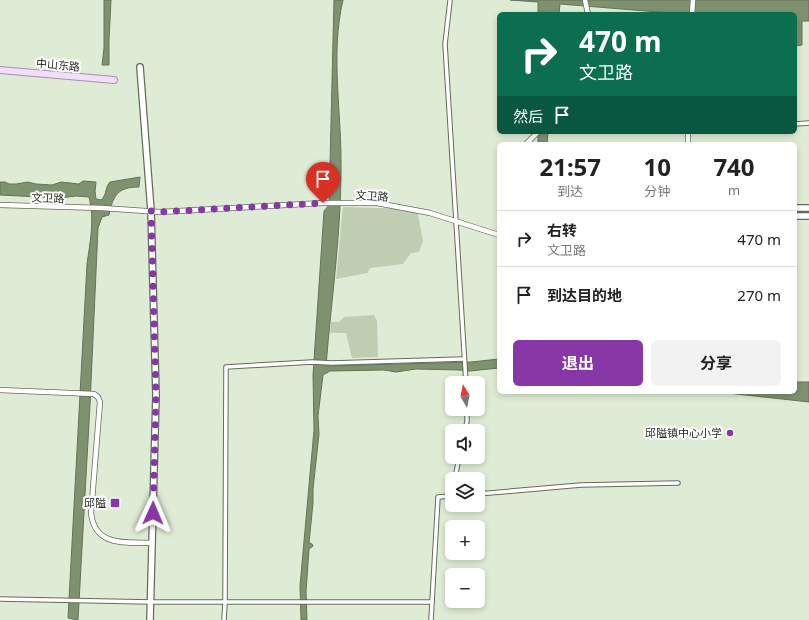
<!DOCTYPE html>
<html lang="zh">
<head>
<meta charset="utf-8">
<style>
  :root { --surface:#fff; --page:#f2f2f2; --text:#222; --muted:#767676; --line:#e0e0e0; --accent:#8737a6 }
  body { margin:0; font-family:"Noto Sans","Noto Sans SC",sans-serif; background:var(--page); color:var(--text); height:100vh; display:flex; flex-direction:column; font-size:15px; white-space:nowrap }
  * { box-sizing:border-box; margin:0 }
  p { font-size:13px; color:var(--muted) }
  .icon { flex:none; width:22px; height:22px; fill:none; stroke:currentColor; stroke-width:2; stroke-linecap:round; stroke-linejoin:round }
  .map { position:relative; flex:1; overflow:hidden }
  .panel { position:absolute; left:497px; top:142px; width:300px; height:252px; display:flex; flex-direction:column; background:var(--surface); border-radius:6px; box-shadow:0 2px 6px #0003 }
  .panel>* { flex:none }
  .top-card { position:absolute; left:497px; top:12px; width:300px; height:122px; border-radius:6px; box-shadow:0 2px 6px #0003; background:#0b6e4f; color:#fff; overflow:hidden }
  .needle { width:26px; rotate:350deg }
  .buttons { position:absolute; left:445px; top:376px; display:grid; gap:8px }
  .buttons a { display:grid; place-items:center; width:40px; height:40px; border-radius:6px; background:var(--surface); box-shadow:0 2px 6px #0003; font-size:20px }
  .pin { position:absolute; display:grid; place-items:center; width:34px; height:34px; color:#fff; margin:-41px -17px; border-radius:50% 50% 50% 0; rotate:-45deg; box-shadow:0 0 4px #0007 }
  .pin .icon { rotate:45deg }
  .me { position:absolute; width:44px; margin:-22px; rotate:1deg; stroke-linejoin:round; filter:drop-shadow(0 0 3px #0008) }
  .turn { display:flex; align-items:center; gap:14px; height:84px; padding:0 16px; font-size:18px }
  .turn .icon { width:52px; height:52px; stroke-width:2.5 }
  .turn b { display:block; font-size:28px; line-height:34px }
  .then { display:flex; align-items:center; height:38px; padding:0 16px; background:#0003; gap:8px; font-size:15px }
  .eta { display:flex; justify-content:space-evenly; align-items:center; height:68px; text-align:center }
  .eta b { font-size:24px; font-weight:700; line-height:28px }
  .button { display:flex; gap:8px; margin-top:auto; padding:8px 16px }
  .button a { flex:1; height:46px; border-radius:6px; background:var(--accent); color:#fff; font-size:16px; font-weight:700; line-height:46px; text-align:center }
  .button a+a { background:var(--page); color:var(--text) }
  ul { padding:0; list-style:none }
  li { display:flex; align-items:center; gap:12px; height:56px; padding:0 16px; border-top:1px solid var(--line) }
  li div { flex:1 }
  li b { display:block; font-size:15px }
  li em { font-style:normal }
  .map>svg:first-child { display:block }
  .green { fill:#bfcdb3 }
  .water { fill:#7f926f; stroke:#647358 }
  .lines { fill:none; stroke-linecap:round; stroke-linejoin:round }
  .minor-casing { stroke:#636e5a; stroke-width:5.5 }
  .tertiary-casing { stroke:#636e5a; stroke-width:6 }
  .secondary-casing { stroke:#636e5a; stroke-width:8 }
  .primary-casing { stroke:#a591ae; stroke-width:8 }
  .minor { stroke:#fff; stroke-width:3.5 }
  .tertiary { stroke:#fff; stroke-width:4.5 }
  .secondary { stroke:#fff; stroke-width:5.5 }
  .primary { stroke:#f2defc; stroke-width:6 }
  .route { stroke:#8737a6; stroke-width:7; stroke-dasharray:0 12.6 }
  .poi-dot { fill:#8737a6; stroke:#fff; stroke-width:1.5 }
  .labels { text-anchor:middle; stroke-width:4; stroke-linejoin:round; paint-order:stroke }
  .street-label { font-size:11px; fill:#262b22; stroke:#fff }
  .poi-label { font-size:11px; fill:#262b22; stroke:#fff; text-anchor:end }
</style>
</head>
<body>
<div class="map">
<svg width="809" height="620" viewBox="0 0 809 620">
  <rect width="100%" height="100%" fill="#dfecd5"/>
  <g class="green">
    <polygon points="343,207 417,209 423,241 419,252 411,253 403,264 370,268 367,273 336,279"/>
    <polygon points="374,315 377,321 378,357 352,358 346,333 330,333 331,322 339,322 344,317"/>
  </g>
  <g class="water">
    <polygon points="104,0 111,0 109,40 109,65 102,65 104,48"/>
    <path d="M334,0H343C330,55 342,113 341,170C341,235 331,302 326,366L471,362L499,359V368L470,371L459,370L416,369L396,372L384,370L330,371L323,375L318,416L319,434L313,489V503L309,543L312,544L313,546L309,549L306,592L307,620H301L300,586L314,430L313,375L324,211L329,205Z"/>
    <polygon points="510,0 809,0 809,21 802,21 802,45 795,46 795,14 683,14 560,4 559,14 538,14 538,2"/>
    <polygon points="538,132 548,132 547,144 538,144"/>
    <path d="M140,177L139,187C117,187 113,196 109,215L102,217L98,228L90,405L78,620L68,618L87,264C90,242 95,219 89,197L76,196L60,198L0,195V182H5L9,184H16L28,182L36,184L52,185L61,182L79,184L83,181L96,182L95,191L96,199L101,200C107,195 105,187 110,182Z"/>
    <polygon points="795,382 809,382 809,402 718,392 795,392"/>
  </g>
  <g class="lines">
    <g class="minor-casing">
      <g id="minor">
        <polyline points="450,1 445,44 466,383"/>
        <polyline points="795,124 809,123"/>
        <polyline points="465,431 467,421 467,409"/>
        <polyline points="455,479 459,457"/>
        <polyline points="478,494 581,485 678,483"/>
        <polyline points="0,599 151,602 432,602"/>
        <polyline points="224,620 225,603 226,367 312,362 332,363 464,359"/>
        <polyline points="431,620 438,497 452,496"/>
      </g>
    </g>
    <g class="tertiary-casing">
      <g id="tertiary">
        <polyline points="585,0 588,14"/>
        <polyline points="692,14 693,0"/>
        <polyline points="526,144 538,132"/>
        <polyline points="688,144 688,132"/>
        <polyline points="0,205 102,208 160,212 323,203 377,203 430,213 499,235"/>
        <path d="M0,390L94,394L98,397L100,402L91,513C95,548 127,542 152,543"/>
      </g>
    </g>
    <g class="secondary-casing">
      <g id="secondary">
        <polyline points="140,67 151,211 156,395 150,620"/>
        <polyline points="795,208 809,208"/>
        <polyline points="795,216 809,216"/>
      </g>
    </g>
    <g class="primary-casing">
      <polyline id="primary" points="0,70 114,80"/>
    </g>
    <use href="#minor" class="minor"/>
    <use href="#tertiary" class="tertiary"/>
    <use href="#secondary" class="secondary"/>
    <use href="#primary" class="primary"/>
  </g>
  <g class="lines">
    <polyline class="route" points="153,513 156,395 151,211 160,212 323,203"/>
  </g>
  <g class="poi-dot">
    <circle cx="730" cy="433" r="4"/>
    <rect x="110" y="498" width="10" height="10" rx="2"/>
  </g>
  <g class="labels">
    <g class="street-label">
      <text transform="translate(58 65) rotate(5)" y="4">中山东路</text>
      <text transform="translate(372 196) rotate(4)" y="4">文卫路</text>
      <text transform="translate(48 198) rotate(2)" y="4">文卫路</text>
    </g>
    <g class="poi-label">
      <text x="722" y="437">邱隘镇中心小学</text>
      <text x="106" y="507">邱隘</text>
    </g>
  </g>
</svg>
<div class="buttons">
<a><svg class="needle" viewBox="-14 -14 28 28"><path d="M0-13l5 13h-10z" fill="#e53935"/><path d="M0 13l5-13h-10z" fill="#767676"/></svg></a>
<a><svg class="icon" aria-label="sound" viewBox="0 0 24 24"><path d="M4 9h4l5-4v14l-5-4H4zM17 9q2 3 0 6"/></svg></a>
<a><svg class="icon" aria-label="layers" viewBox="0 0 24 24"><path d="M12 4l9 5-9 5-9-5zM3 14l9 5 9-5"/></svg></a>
<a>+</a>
<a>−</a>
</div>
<div class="pin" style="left:323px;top:203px;background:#d93025"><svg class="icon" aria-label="arrive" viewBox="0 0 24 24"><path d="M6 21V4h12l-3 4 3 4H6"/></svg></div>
<svg class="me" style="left:153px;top:513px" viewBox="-20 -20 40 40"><path d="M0-17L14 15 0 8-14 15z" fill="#8737a6" stroke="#fff" stroke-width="4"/></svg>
<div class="top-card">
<div class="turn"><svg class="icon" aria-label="right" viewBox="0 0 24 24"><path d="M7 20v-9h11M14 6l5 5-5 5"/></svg><div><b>470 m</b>文卫路</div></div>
<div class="then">然后<svg class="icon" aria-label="arrive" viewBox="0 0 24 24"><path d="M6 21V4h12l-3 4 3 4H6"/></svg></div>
</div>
<section class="panel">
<div class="eta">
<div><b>21:57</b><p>到达</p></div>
<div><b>10</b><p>分钟</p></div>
<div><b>740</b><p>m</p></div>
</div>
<ul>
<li><svg class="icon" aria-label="right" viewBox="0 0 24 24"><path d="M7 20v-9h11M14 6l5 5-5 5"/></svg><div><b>右转</b><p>文卫路</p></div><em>470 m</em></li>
<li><svg class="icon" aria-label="arrive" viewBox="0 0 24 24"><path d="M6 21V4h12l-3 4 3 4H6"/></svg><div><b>到达目的地</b></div><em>270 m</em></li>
</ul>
<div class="button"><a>退出</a><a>分享</a></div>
</section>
</div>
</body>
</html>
